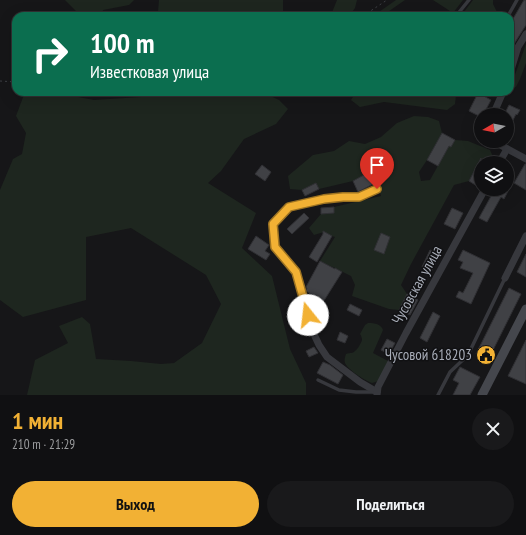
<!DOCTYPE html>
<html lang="ru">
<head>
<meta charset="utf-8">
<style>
  :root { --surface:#101012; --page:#19191b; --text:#f1f3f6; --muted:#9c9d9f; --line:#303032; --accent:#f2b134 }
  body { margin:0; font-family:"PT Sans Narrow",sans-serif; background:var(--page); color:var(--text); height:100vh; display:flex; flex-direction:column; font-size:15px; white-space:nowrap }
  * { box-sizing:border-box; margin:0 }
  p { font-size:13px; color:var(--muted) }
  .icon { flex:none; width:22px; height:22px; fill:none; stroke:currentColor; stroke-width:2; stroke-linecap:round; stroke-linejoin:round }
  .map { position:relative; height:395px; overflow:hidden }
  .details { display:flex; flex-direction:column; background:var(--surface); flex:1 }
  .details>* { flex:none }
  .banner { position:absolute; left:12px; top:12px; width:502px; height:84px; border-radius:12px; box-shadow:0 4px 16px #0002,0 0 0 1px var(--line); background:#0b6e4f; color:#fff; overflow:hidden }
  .needle { width:26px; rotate:261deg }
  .fabs { position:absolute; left:474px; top:108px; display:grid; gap:8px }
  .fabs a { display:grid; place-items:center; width:40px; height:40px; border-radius:50%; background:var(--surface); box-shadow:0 4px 16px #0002,0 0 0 1px var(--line); font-size:20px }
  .pin { position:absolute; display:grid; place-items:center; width:34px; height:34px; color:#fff; margin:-41px -17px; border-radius:50% 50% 50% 0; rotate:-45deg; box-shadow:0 0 4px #0007 }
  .pin .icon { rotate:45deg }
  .me { position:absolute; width:44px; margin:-22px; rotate:344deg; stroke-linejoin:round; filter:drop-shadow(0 0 3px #0008) }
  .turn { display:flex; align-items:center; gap:14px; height:84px; padding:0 12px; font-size:18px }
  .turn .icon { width:52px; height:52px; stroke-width:2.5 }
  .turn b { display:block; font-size:28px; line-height:34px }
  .round { display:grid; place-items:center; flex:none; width:42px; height:42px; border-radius:21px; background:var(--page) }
  .headline { display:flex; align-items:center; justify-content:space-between; height:68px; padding:0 12px }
  h1 { font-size:24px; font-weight:700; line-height:30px; color:var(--accent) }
  .cta { display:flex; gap:8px; margin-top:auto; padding:8px 12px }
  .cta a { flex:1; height:46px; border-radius:24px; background:var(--accent); color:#111; font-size:16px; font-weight:700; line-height:46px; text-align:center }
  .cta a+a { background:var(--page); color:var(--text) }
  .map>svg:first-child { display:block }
  .green { fill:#1e261f }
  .building { fill:#404145; stroke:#303034 }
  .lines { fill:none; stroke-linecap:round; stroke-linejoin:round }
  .path { stroke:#3d3f44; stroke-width:1; stroke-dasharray:2 3; stroke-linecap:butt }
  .lane { stroke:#37383d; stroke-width:3.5 }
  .street { stroke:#37383d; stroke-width:7 }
  .secondary { stroke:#45474d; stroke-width:9 }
  .route-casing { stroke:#9d7322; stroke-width:10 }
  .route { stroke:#f2b134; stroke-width:7 }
  .labels { text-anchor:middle; stroke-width:3; stroke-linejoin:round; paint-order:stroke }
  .street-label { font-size:15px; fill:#a8adb8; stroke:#111113 }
  .poi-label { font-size:15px; fill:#a8adb8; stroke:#111113; text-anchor:end }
</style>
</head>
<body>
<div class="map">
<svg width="526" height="395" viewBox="0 0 526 395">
  <rect width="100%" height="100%" fill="#161618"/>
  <g class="green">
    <polygon points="65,0 134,0 129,5 103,10 102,16 81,16"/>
    <polygon points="159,0 283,0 283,16 154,16 158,12"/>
    <polygon points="337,0 357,0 355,8 349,16 297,16 297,15 331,15"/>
    <polygon points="396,0 405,0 382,16 375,16 376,14"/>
    <polygon points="433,0 463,0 453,13"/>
    <polygon points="473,0 493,0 493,4 498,14 497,16 461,16"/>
    <polygon points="526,44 526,63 520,79 516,87 511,86"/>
    <polygon points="25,92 52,92 94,100 219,92 262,92 279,100 288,109 276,124 244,139 221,171 208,183 256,213 242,248 272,276 290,349 306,383 306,395 27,395 35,360 68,343 59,326 82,317 90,324 96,359 131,361 161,364 174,363 202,343 221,304 206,275 131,228 86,237 86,300 23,317 0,300 0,190 13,159 22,154 26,133 16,116"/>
    <polygon points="356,92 455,92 456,95 455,104 447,110 384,102 360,107 351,100"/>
    <polygon points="414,116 428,117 439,121 442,133 427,160 419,172 421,181 430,180 449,146 451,147 455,140 468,141 490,150 493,157 492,163 481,163 481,166 478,164 469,181 454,185 411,264 401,285 407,294 399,310 389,309 352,296 355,285 351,276 335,268 328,265 320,261 335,237 332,236 324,232 314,235 309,228 321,214 334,213 334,207 381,196 377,182 371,171 353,181 319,189 316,183 302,190 290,189 288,176 313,155 334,151 349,141 365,144 381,137 397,123"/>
    <path d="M368,323C375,323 381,324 383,330L373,353L388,361L379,381L372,383C366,381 348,370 345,363C344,360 345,357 346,354C348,353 350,353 352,353C356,352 361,344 362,340C362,338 361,335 360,334L365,325Z"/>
  </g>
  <g class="building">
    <polygon points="524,0 526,0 526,25 514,44 510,41 510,24"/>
    <polygon points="478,93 491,100 483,115 481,115 481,117 469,111"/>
    <polygon points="509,105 520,110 517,115 516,114 507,132 507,115 504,115"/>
    <polygon points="442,133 455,140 451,147 449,146 438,166 427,160"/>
    <polygon points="481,158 481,177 477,186 469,181"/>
    <polygon points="525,164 526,164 526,190 514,183"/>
    <polygon points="262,165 271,172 265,181 255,174"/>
    <polygon points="371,171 377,182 358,192 353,181"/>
    <polygon points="316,183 319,189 305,196 302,190"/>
    <polygon points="495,189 509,189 504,199 501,197 487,222 479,218"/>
    <polygon points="334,207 334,213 321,214 321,208"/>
    <polygon points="452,208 463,213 455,229 444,224"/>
    <polygon points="304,213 309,218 292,234 287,229"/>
    <polygon points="323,231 332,236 317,262 309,257 323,234"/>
    <polygon points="381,233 390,237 384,254 374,250"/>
    <polygon points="256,236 269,245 265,251 270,254 266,260 248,249"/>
    <polygon points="430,250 440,255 431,272 422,267"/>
    <polygon points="463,250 490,263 471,304 456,297 459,291 463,293 473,273 460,268 463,262 458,260"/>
    <polygon points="526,254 526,277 517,272"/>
    <polygon points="320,261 335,269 335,268 342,272 320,307 314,304 318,298 306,291 306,290 307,288 306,287"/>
    <polygon points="509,288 521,294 488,360 476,354"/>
    <polygon points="407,294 418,300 410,315 399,310"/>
    <polygon points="350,304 362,310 359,316 347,310"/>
    <polygon points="433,312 440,316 427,342 420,338"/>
    <polygon points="340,332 348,336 345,343 337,340"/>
    <polygon points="387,339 395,343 389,354 381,350"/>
    <polygon points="526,340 526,384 508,376"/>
    <polygon points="314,347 318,353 309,357 306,351"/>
    <polygon points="323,362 330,365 343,375 338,384 317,373"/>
    <polygon points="460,367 480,377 470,395 453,395 459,383 453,380"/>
  </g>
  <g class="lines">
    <g class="path">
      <polyline points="363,16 387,0"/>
      <polyline points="0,81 16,82"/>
    </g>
    <g class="lane">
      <polyline points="456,16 469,0"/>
      <polyline points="508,16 517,0"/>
      <polyline points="318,380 339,390 356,392 374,392"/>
      <polyline points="438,395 450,372 468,355 505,278"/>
    </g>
    <g class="street">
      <polyline points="510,73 518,47 526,34"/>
      <polyline points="493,115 503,92"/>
      <polyline points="493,141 526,159"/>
      <polyline points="499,163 507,149"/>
      <polyline points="505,278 526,236"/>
      <polyline points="377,392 360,382 327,357 319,345 312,330 296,272 275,247 273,224 289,207 324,199 343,197 359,197 377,189"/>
      <polyline points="377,395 378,387 406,333 485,189"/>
    </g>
    <polyline class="secondary" points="482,395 526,309"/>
  </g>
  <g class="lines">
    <g class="route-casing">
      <polyline id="route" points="308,315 296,272 275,247 273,224 289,207 324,199 343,197 359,197 377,189"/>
    </g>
    <use href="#route" class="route"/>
  </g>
  <defs>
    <g id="civic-disc" transform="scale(1)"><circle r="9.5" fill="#f2b134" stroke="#111113"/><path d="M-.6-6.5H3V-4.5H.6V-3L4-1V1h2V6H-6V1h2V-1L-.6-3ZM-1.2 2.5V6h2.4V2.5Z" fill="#111"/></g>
  </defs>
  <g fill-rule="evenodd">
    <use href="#civic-disc" x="486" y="355"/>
  </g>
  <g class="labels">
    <g class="street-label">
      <text transform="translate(417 285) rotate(-61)" y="5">Чусовская улица</text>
    </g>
    <g class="poi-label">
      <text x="472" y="360">Чусовой 618203</text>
    </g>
  </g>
</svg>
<div class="fabs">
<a><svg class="needle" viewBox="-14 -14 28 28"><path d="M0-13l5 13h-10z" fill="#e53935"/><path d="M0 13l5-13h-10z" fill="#9c9d9f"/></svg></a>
<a><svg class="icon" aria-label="layers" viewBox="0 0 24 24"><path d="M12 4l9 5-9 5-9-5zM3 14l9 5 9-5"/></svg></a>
</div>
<div class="pin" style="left:377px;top:189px;background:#d93025"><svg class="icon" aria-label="arrive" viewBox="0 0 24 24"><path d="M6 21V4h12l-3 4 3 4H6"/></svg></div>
<svg class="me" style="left:308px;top:315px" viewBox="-20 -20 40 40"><circle r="19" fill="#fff"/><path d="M0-13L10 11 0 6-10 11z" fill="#f2b134"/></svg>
<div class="banner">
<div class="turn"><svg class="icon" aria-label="right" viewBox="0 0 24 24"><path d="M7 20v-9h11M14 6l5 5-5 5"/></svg><div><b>100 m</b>Известковая улица</div></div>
</div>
</div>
<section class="details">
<div class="headline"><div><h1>1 мин</h1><p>210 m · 21:29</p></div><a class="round"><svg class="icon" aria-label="close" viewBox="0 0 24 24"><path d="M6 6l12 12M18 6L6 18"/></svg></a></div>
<div class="cta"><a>Выход</a><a>Поделиться</a></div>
</section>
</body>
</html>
